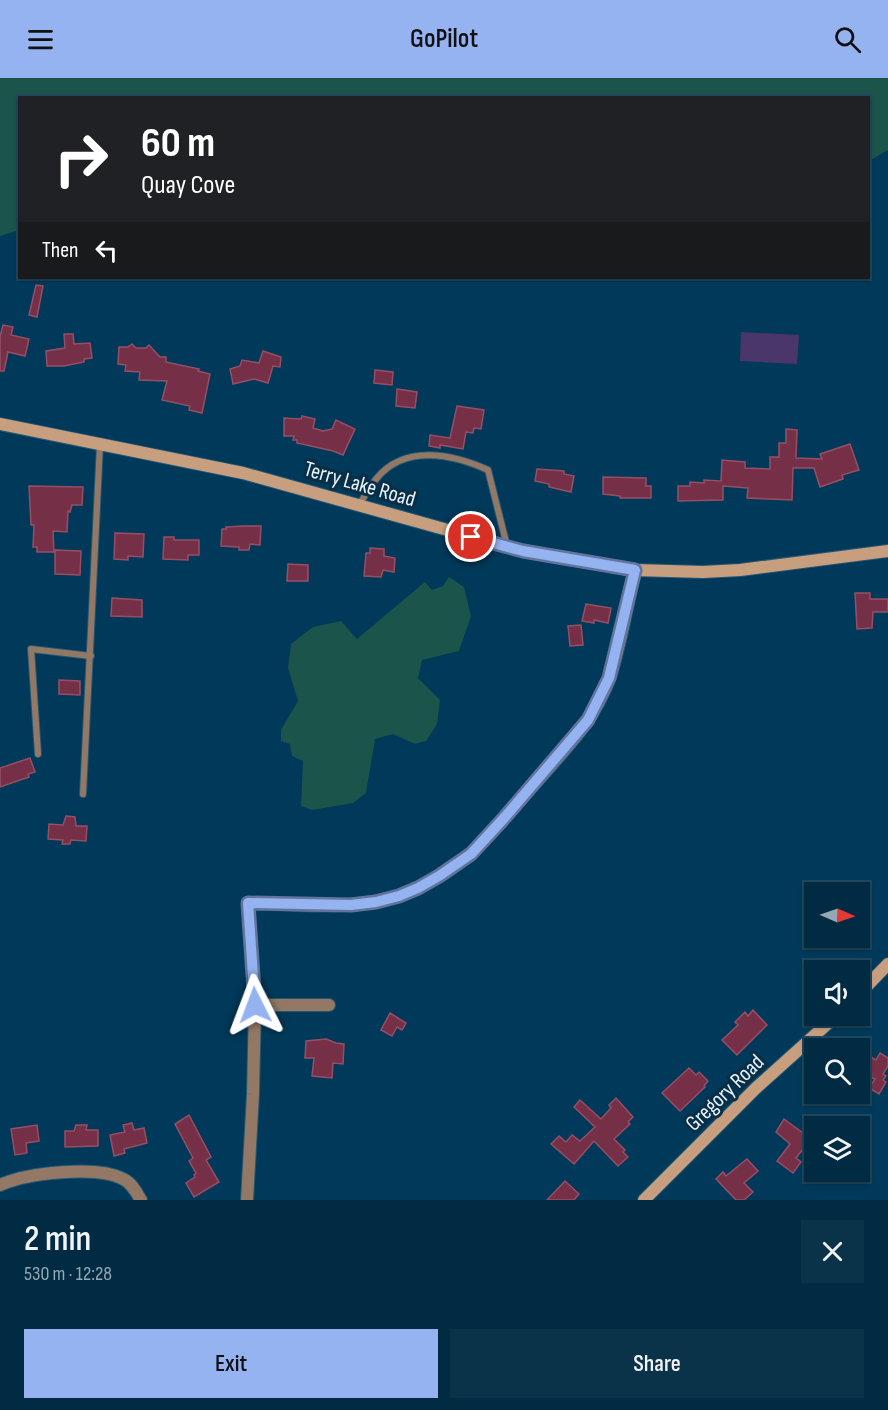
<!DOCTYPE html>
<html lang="en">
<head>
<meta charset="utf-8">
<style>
  :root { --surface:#002b43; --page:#0a334a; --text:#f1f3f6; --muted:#95a7b2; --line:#22475c; --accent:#95b2f1 }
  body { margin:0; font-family:"Sofia Sans Condensed",sans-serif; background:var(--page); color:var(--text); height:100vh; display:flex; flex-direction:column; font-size:22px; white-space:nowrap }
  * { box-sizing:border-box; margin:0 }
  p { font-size:20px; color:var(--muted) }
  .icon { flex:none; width:33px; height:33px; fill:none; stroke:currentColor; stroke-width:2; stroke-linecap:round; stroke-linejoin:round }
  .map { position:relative; height:1122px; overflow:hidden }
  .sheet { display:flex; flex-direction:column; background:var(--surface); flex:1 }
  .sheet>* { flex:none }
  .banner { position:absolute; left:18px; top:18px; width:852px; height:183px; border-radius:0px; box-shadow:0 2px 4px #0004,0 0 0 2px var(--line); background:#202124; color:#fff; overflow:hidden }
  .needle { width:39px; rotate:92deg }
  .tools { position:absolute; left:804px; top:804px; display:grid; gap:12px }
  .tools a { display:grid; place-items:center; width:66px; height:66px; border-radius:0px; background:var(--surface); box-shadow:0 2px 4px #0004,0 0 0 2px var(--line); font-size:30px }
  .pin { position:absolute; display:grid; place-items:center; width:51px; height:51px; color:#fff; margin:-26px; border:3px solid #fff; border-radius:50%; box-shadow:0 2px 6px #0007 }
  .me { position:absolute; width:66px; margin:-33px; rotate:357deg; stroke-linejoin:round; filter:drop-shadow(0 0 4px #0008) }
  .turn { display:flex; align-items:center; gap:21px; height:126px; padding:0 24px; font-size:27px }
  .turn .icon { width:78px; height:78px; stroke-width:2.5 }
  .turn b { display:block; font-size:42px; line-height:51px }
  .then { display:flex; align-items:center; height:57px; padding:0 24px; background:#0003; gap:12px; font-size:22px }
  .round { display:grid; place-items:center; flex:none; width:63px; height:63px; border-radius:0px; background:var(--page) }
  .overview { display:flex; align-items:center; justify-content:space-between; height:102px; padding:0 24px }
  h1 { font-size:36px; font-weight:600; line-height:45px }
  .primary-button { display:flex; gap:12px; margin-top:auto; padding:12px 24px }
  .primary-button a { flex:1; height:69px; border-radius:0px; background:var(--accent); color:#111; font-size:24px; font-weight:600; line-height:69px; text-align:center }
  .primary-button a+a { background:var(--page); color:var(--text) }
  header { display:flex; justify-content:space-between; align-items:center; height:78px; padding:0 24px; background:var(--accent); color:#111; font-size:27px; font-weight:600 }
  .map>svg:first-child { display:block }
  .green { fill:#4b3669 }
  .water { fill:#1b544b }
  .building { fill:#753048; stroke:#954f65; stroke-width:1.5 }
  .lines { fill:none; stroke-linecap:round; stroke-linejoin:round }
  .lane-casing { stroke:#255773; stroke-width:8 }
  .street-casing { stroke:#255773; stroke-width:14 }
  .secondary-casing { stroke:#255773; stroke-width:14 }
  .lane { stroke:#937965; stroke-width:6 }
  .street { stroke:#937965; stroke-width:12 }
  .secondary { stroke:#c79f7e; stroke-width:12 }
  .route-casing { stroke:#61749d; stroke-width:15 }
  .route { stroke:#95b2f1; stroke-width:10 }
  .labels { text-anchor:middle; stroke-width:6; stroke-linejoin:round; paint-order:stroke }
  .street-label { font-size:22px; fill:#e7f4fe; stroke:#092e45 }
</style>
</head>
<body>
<header><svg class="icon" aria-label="menu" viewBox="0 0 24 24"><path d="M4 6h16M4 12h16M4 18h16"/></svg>GoPilot<svg class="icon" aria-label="search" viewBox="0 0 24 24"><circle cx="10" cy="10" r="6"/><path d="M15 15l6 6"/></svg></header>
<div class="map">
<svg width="888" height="1122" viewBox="0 0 888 1122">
  <rect width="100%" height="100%" fill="#003959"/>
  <polygon class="green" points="741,254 799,257 797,286 740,283"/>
  <g class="water">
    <polygon points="0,0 888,0 888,72 869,83 868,20 20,20 19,152 0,158"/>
    <polygon points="449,499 464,509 471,538 459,573 422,582 418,600 440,622 437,646 426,663 415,666 393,656 375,661 366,715 353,725 312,732 301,728 303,683 292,678 290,666 281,663 281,652 298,623 288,590 291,566 313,549 341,543 357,561 425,504 432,512 443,508"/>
  </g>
  <g class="building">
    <polygon points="36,207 43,208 37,239 29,237"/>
    <polygon points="3,247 13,249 11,257 29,261 25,278 8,274 4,293 0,293 0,258"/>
    <polygon points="64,256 73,256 74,266 90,265 92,280 84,281 84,284 64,288 47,288 46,273 65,270"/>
    <polygon points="132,266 136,270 146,270 149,267 160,279 166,279 166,284 199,291 198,293 210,296 202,335 189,332 190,328 162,322 167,303 139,302 140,294 125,293 126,287 118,286 119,269 128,269"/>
    <polygon points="263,273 281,279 280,289 273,288 268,305 254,301 233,306 230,291 240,288 242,282 259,285"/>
    <polygon points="375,292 393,294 392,307 374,305"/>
    <polygon points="397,311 417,314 415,330 396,328"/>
    <polygon points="457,328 484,332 481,351 474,350 473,355 466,354 463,371 440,367 440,370 429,368 430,357 450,360"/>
    <polygon points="302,338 315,341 313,350 323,353 332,351 336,342 355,351 343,377 333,373 297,365 297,362 293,362 294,358 284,358 284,340 301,341"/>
    <polygon points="786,351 797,352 796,380 822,381 820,376 850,366 859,392 842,397 843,401 820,409 814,390 793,390 792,422 747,420 748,410 723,408 723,422 678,423 678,408 690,408 690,404 704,405 704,402 721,403 722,382 745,384 745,390 770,391 770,379 779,379 779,365 786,365"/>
    <polygon points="537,391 564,393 564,396 574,398 571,414 549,409 549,406 535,403"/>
    <polygon points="603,399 646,400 646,408 651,408 651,420 620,420 620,418 603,416"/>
    <polygon points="29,408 83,409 82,427 72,427 70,434 68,433 67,454 53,453 54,474 37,474 37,469 33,469 34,447 31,447"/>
    <polygon points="244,448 261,448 260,467 250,466 249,472 239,472 239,469 221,468 222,451 226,451 226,449"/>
    <polygon points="115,455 144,456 143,479 128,478 128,482 114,481"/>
    <polygon points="164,459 174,459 174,462 199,462 199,477 188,477 188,482 163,481"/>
    <polygon points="370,470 384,471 384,478 395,480 394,494 383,492 381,499 364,498 366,475 370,475"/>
    <polygon points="55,472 81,473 80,497 55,496"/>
    <polygon points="288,486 308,487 308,503 287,503"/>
    <polygon points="855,515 870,515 870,521 888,521 888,534 873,534 872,550 857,551"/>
    <polygon points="112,520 142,522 142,539 111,538"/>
    <polygon points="586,526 611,530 608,545 594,542 594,545 582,543"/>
    <polygon points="581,547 583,567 570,568 568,548"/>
    <polygon points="59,602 80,603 80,617 59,616"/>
    <polygon points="30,680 35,694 28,696 29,699 0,709 0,690"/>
    <polygon points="66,738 75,739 76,748 87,748 86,763 71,762 70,766 62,766 63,762 48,761 49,746 63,747"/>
    <polygon points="753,932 767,947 737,977 722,962 738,947 735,944 745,934 748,938"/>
    <polygon points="390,935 406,945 402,952 397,949 392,958 381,952"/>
    <polygon points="326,961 336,965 344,966 343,986 333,985 332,1000 312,998 314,980 305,980 306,963"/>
    <polygon points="880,975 888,980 888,988 883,996 886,998 883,1002 886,1004 879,1016 869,1010 875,1001 870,999 872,996 868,994 871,989 866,986 871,979 876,982"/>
    <polygon points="689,990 696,997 699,994 708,1003 704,1008 705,1009 680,1033 662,1015"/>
    <polygon points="616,1020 633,1039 628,1044 630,1046 614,1061 625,1072 623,1074 628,1079 618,1088 594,1063 574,1086 551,1066 559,1058 566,1064 572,1057 580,1063 595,1049 574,1029 580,1022 601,1041 611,1030 609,1027"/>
    <polygon points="189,1037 211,1079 206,1082 219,1104 194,1119 186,1105 195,1099 194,1097 196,1095 189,1083 193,1080 175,1046"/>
    <polygon points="784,1041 811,1061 796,1080 801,1084 793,1095 777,1083 790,1066 776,1054"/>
    <polygon points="132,1045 134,1052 144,1050 147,1065 124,1071 125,1075 114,1078 110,1057 125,1054 123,1047"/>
    <polygon points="37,1047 39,1063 26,1065 27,1075 15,1077 11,1051"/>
    <polygon points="76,1047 87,1047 86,1052 98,1052 98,1068 65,1069 65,1053 74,1053"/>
    <polygon points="747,1081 758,1093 744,1105 753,1114 744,1122 736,1122 716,1101 723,1094 726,1098"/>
    <polygon points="565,1103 579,1116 574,1122 547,1122"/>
  </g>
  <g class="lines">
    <g class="lane-casing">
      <g id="lane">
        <path d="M359,427C365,418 370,408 377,400C405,366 453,376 488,392L507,468"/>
        <polyline points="38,676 31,571 91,578"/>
        <polyline points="83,716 100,366"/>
      </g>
    </g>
    <g class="street-casing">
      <g id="street">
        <polyline points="255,927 329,927"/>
        <path d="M0,1107C27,1095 97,1087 123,1101C132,1105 136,1114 141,1122"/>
        <path d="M247,1122L253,1016L255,927L248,825C297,826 350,833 398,818C424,810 448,794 469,777C488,761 505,739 522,720C553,684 594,646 610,599C621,565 627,528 635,492"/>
      </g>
    </g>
    <g class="secondary-casing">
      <g id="secondary">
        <polyline points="0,346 243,395 523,473 635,492 703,494 740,492 888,473"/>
        <polyline points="860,915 888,886"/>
        <polyline points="644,1122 756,1010 836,938"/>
      </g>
    </g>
    <use href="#lane" class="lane"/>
    <use href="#street" class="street"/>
    <use href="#secondary" class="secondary"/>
  </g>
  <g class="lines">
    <g class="route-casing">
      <polyline id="route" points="255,927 248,825 351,827 376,824 399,818 418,810 439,798 471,776 505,739 588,642 609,600 635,492 523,473 471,459"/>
    </g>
    <use href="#route" class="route"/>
  </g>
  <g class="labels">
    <g class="street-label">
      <text transform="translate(360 405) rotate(16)" y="8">Terry Lake Road</text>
      <text transform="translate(724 1014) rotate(-44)" y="8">Gregory Road</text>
    </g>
  </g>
</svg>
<div class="tools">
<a><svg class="needle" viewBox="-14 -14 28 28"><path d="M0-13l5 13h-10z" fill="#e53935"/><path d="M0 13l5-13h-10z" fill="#95a7b2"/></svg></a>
<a><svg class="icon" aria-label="sound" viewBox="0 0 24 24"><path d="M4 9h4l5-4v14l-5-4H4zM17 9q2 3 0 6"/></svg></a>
<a><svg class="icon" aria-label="search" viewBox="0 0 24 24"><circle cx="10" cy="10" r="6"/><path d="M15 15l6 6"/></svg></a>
<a><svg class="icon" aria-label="layers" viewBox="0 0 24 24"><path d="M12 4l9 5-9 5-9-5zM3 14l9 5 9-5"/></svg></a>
</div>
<div class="pin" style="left:471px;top:459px;background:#d93025"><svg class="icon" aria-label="arrive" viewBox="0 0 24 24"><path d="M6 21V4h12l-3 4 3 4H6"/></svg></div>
<svg class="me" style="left:255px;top:927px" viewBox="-20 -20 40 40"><path d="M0-17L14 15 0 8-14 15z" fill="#95b2f1" stroke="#fff" stroke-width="4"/></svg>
<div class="banner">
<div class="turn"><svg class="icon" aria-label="right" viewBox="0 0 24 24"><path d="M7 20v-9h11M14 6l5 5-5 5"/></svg><div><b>60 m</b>Quay Cove</div></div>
<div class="then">Then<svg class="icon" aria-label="left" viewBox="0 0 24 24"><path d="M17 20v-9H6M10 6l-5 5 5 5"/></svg></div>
</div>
</div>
<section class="sheet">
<div class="overview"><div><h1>2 min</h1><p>530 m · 12:28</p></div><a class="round"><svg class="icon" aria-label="close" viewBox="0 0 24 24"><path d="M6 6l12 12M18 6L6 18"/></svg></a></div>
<div class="primary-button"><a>Exit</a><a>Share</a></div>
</section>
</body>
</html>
